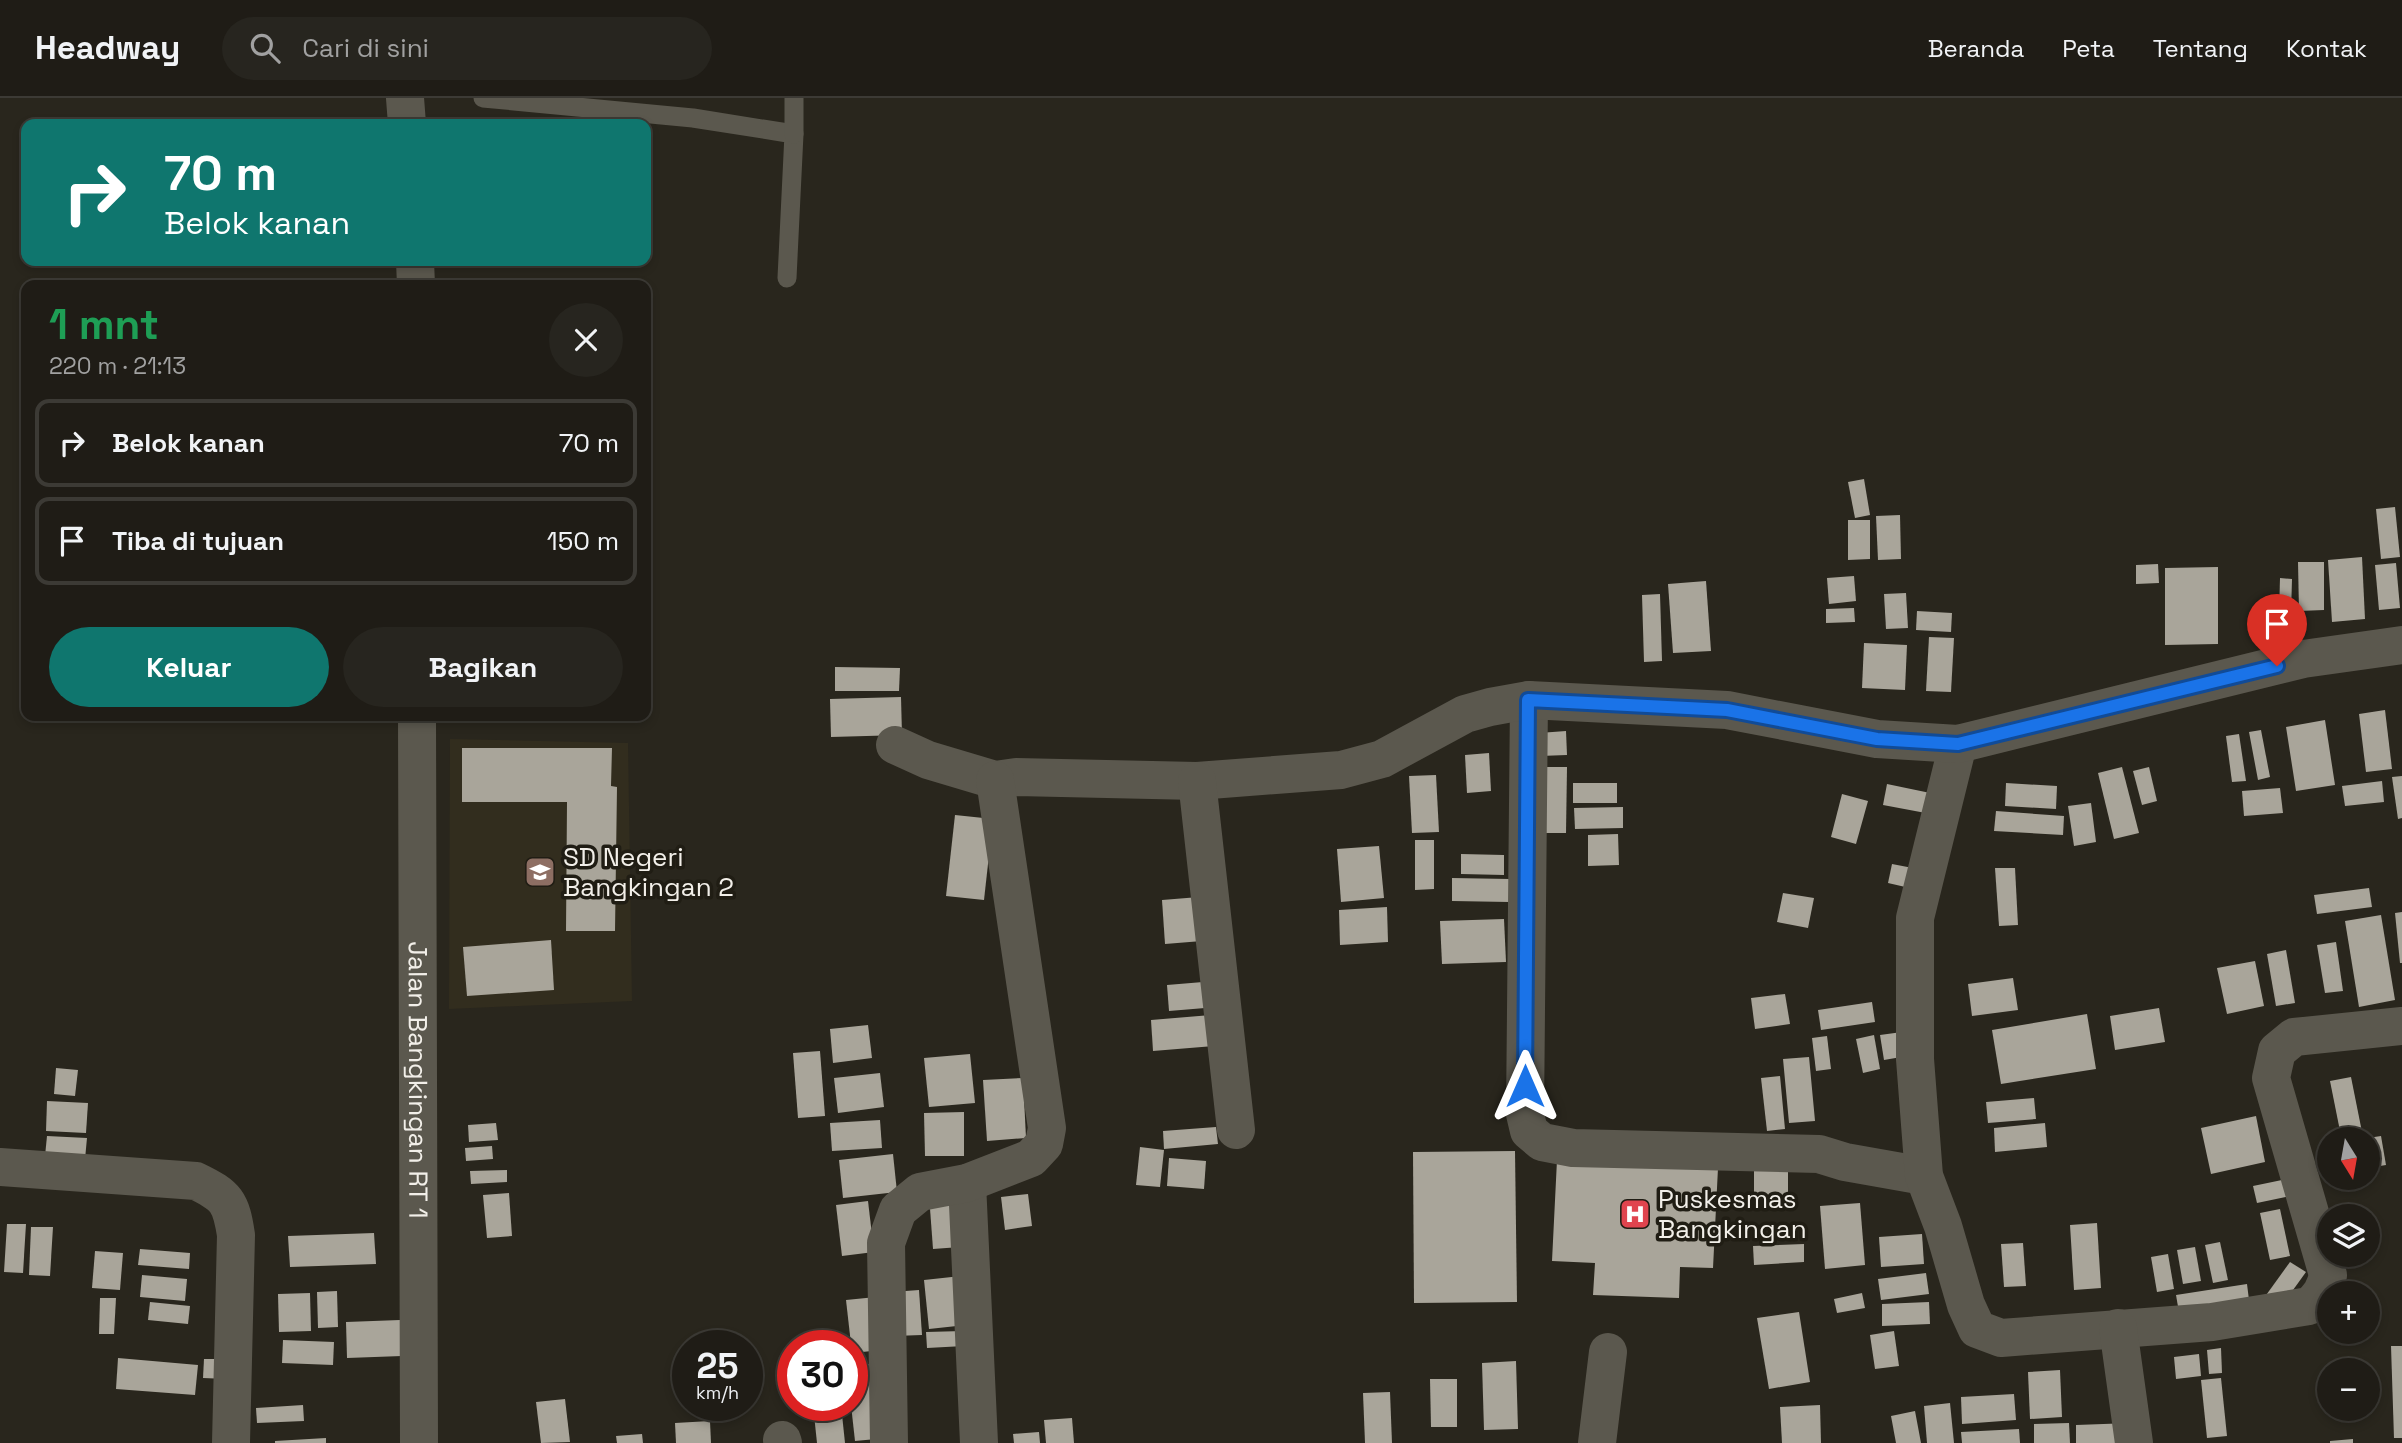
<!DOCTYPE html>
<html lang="id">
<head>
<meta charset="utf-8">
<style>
  :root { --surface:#1f1c16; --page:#27251f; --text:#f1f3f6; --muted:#a1a1a1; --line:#3c3a35; --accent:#0f766e }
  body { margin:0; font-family:"Space Grotesk",sans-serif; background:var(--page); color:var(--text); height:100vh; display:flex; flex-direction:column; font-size:26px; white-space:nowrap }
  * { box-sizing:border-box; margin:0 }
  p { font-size:23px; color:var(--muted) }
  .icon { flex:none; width:38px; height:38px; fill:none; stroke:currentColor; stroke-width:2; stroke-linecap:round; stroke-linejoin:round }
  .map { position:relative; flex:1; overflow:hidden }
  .drawer { position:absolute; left:21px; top:182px; width:630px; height:441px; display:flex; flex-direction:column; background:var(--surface); border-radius:14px; box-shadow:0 4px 10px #0003,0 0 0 2px var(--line) }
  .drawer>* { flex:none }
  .hud { position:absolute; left:21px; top:21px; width:630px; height:147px; border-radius:14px; box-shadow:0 4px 10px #0003,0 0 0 2px var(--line); background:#0f766e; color:#fff; overflow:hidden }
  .needle { width:46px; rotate:169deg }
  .fabs { position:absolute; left:2317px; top:1029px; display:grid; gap:14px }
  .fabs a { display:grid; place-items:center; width:63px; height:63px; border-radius:50%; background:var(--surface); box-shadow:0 4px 10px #0003,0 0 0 2px var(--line); font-size:35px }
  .speed { position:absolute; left:672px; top:1232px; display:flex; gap:14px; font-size:35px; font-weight:700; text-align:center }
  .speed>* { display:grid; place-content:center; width:91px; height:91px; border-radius:50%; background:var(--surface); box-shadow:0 4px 10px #0003,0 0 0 2px var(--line); line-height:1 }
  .speed small { font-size:18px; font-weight:400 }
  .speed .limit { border:10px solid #d22; background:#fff; color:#111 }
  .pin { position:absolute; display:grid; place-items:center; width:60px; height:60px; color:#fff; margin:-72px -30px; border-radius:50% 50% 50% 0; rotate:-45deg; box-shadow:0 0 7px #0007 }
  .pin .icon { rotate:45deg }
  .me { position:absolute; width:77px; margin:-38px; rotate:0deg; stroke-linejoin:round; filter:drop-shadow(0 0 5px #0008) }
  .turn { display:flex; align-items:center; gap:24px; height:147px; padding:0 28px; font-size:32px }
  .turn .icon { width:91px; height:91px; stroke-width:2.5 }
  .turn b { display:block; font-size:49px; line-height:60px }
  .round { display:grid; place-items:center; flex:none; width:74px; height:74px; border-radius:37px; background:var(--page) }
  .overview { display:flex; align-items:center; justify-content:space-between; height:119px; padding:0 28px }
  h1 { font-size:42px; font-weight:700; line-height:52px; color:#1e9e55 }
  .primary-button { display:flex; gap:14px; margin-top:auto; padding:14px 28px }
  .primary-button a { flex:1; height:80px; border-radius:42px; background:var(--accent); color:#fff; font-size:28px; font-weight:700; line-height:80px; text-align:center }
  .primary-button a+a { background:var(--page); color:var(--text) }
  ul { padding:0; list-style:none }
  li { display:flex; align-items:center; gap:21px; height:88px; margin:0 14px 10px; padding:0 14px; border:4px solid var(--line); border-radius:14px }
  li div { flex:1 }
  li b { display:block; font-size:26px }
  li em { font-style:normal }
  header { display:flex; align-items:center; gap:42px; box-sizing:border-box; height:98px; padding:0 35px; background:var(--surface); border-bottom:2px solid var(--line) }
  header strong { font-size:33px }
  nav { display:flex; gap:38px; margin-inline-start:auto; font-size:24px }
  .search { width:490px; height:63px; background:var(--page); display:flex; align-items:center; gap:18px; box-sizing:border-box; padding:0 24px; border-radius:38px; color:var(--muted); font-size:26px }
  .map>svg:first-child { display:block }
  .built { fill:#322d1e }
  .building { fill:#a9a59a }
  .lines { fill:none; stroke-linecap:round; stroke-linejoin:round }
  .service { stroke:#5b584e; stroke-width:19 }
  .minor { stroke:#5b584e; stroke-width:38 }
  .route-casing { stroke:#114b97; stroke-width:18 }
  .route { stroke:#1a73e8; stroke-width:12 }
  .labels { text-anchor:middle; stroke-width:7; stroke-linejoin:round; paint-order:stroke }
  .poi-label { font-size:26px; fill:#f2efe9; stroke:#201d14; text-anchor:start }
  .street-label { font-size:26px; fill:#f2efe9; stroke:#201d14 }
</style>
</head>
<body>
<header>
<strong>Headway</strong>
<div class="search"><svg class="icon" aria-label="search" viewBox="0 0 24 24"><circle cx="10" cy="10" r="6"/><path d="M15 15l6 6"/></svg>Cari di sini</div>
<nav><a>Beranda</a><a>Peta</a><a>Tentang</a><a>Kontak</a></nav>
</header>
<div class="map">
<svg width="2402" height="1345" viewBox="0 0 2402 1345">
  <rect width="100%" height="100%" fill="#29261d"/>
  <polygon class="built" points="450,641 628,645 632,903 449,911"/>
  <g class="building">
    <polygon points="1864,381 1870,417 1855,420 1848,384"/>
    <polygon points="2395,409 2400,459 2381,461 2376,411"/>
    <polygon points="1900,417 1901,461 1878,462 1876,418"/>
    <polygon points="1848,422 1870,422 1870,461 1848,462"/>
    <polygon points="2362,459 2365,521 2332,524 2328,462"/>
    <polygon points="2298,464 2324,464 2324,512 2299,513"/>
    <polygon points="2396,465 2400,510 2379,512 2375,467"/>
    <polygon points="2158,466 2159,485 2136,486 2136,467"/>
    <polygon points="2218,469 2218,546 2165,547 2165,470"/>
    <polygon points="1854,478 1856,503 1829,506 1827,480"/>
    <polygon points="2280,480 2292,481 2291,516 2279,516"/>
    <polygon points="1706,483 1711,553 1673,555 1668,486"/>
    <polygon points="1906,495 1908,530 1886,531 1884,496"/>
    <polygon points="1660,496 1662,563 1644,564 1642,497"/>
    <polygon points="1854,510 1855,524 1826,525 1826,511"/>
    <polygon points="1917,513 1952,515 1951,534 1916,532"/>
    <polygon points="1929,539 1954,540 1951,594 1926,593"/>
    <polygon points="1864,545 1907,547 1905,592 1862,590"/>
    <polygon points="835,569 900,570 899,593 835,593"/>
    <polygon points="901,599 902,637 831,639 830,601"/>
    <polygon points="2385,612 2392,671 2366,674 2359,616"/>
    <polygon points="2325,622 2335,687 2296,693 2286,629"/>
    <polygon points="2261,632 2270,679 2258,682 2249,634"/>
    <polygon points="1566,633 1567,657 1540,658 1539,635"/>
    <polygon points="2239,636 2246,683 2232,684 2226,638"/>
    <polygon points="462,650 612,650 611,688 617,689 615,833 566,833 567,704 462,704"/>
    <polygon points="1489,655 1491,693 1467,695 1465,657"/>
    <polygon points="1542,669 1567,669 1566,735 1541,735"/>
    <polygon points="2122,669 2139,735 2114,741 2098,675"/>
    <polygon points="2149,669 2157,703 2142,707 2133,673"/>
    <polygon points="1436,677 1439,734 1412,735 1409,678"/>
    <polygon points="2402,678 2402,720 2398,721 2392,679"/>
    <polygon points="2382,683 2384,704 2345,708 2342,688"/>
    <rect x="1573" y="685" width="44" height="20"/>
    <polygon points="2006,685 2057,688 2056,711 2005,708"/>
    <polygon points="1887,686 1935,696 1931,716 1883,707"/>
    <polygon points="2280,690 2283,715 2244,718 2242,693"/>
    <polygon points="1842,696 1868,703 1856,746 1831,739"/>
    <polygon points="2091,705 2096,744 2074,748 2068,708"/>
    <polygon points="1623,709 1623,730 1575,731 1574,710"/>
    <polygon points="1996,713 2064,718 2063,737 1994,733"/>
    <polygon points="955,717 993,721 984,802 946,798"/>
    <polygon points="1618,736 1619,767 1588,768 1588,737"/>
    <polygon points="1415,742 1434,742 1434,791 1415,792"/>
    <polygon points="1379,748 1384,800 1341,804 1337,751"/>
    <polygon points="1461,756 1504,757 1504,777 1461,776"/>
    <polygon points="1892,766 1918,771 1914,791 1888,785"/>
    <polygon points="1995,770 2015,770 2018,827 1999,828"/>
    <polygon points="1452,780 1510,781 1509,804 1452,803"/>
    <polygon points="2369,790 2372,809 2317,816 2314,797"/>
    <polygon points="1783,795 1814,800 1808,830 1777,824"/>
    <polygon points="1199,799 1202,843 1165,846 1162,802"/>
    <polygon points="1387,809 1388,844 1340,847 1339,812"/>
    <polygon points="2402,814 2402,865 2400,865 2395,815"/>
    <polygon points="2381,817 2395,902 2359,909 2345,823"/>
    <polygon points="1504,821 1506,864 1442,866 1440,823"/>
    <polygon points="551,842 554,892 467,898 463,849"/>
    <polygon points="2336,844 2343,893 2325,895 2317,847"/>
    <polygon points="2286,852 2295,905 2276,908 2267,856"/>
    <polygon points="2255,863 2264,908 2227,916 2217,870"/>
    <polygon points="2013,880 2018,912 1972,918 1968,886"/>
    <polygon points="1203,884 1205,910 1169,913 1167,887"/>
    <polygon points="1785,896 1790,926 1755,931 1751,900"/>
    <polygon points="1872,904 1875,924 1821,932 1818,912"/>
    <polygon points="2159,910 2165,944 2115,952 2110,918"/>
    <polygon points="2087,916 2096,971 2001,986 1992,932"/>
    <polygon points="1211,917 1214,948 1153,953 1151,922"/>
    <polygon points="868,927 872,960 833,965 830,931"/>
    <polygon points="1902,934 1907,958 1884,962 1880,937"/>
    <polygon points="1874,937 1880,971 1863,975 1856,941"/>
    <polygon points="1827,938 1831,971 1816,973 1812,940"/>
    <polygon points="820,953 825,1018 798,1020 793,955"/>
    <polygon points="970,956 975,1005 929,1009 924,960"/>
    <polygon points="1809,959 1815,1023 1789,1025 1783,961"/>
    <polygon points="56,970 78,972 75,998 54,996"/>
    <polygon points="880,975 884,1009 838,1015 834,980"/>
    <polygon points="1780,978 1785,1031 1767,1033 1761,980"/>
    <polygon points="2351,979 2362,1034 2341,1038 2330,983"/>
    <polygon points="1023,980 1026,1040 987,1043 983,982"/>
    <polygon points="2034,1000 2036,1021 1988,1025 1986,1004"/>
    <polygon points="47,1003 88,1005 86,1035 46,1033"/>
    <polygon points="964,1014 964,1058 925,1058 924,1015"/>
    <polygon points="2256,1018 2265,1064 2211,1076 2201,1030"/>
    <polygon points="880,1022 882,1050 832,1053 830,1025"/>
    <polygon points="496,1025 498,1042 469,1044 468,1027"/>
    <polygon points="2045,1025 2047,1049 1995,1054 1994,1030"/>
    <polygon points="1216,1029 1218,1046 1164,1051 1163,1033"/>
    <polygon points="47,1038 87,1040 85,1061 45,1058"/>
    <polygon points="2381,1038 2386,1067 2368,1070 2368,1040"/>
    <polygon points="492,1048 493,1061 466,1063 465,1050"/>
    <polygon points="1140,1049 1164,1052 1160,1089 1136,1087"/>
    <polygon points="1515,1053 1517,1204 1414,1205 1413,1054"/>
    <polygon points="893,1056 897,1094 843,1100 839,1062"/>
    <polygon points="1169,1060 1206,1063 1204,1091 1167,1088"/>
    <polygon points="1557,1062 1718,1070 1713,1170 1680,1169 1679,1200 1593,1197 1595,1165 1552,1163"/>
    <rect x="1754" y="1065" width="34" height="34"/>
    <polygon points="507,1072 507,1084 471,1086 470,1073"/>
    <polygon points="2296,1079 2300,1096 2257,1105 2253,1088"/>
    <polygon points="509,1095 512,1138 487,1140 483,1097"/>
    <polygon points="957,1096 960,1149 933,1151 929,1097"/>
    <polygon points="1028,1096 1032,1128 1005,1132 1001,1099"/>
    <polygon points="868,1103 874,1154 842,1158 836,1107"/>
    <polygon points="1860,1105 1865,1167 1825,1171 1820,1108"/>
    <polygon points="2280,1111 2290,1158 2270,1162 2260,1115"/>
    <polygon points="2097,1125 2101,1190 2074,1192 2070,1127"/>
    <polygon points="7,1126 26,1126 23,1175 4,1174"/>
    <polygon points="31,1129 53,1129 50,1178 29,1177"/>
    <polygon points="374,1135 376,1166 290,1169 288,1138"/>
    <polygon points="1922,1136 1924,1166 1881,1169 1879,1139"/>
    <polygon points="2220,1144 2228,1182 2213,1185 2205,1147"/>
    <polygon points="2023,1145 2026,1188 2004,1189 2001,1146"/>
    <polygon points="1804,1146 1804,1164 1754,1167 1753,1148"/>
    <polygon points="2195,1149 2201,1183 2183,1186 2177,1152"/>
    <polygon points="140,1151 190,1155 189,1171 138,1167"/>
    <polygon points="95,1153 123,1155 120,1192 92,1190"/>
    <polygon points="2168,1156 2174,1191 2157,1194 2151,1159"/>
    <polygon points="2290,1164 2306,1174 2280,1210 2264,1200"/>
    <polygon points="1926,1175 1929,1196 1881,1202 1878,1181"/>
    <polygon points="142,1177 187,1181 185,1203 140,1199"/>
    <polygon points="961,1178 966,1227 929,1231 924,1182"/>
    <polygon points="2247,1186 2250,1210 2180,1220 2176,1197"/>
    <polygon points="919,1192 922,1237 894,1238 892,1194"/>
    <polygon points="337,1193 338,1229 318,1230 317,1194"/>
    <polygon points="310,1195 311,1233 279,1234 278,1196"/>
    <polygon points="1862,1195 1865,1210 1837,1215 1834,1201"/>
    <polygon points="876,1199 882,1252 852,1255 846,1202"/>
    <polygon points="100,1200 116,1200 114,1236 99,1236"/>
    <polygon points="150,1204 190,1208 188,1226 148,1222"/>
    <polygon points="1929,1204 1930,1226 1882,1228 1882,1206"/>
    <polygon points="1799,1214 1810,1284 1769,1291 1757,1220"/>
    <polygon points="400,1222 402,1258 347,1260 346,1224"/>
    <polygon points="963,1233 964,1248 927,1250 926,1234"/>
    <polygon points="1894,1233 1899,1268 1875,1271 1870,1237"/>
    <polygon points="283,1242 334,1244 333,1267 282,1265"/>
    <polygon points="2391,1248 2402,1248 2402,1340 2394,1340"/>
    <polygon points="2221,1250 2222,1275 2209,1276 2207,1252"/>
    <polygon points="2199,1256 2201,1278 2176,1281 2174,1259"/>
    <polygon points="118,1260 198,1267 195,1297 116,1291"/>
    <polygon points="204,1261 228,1261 227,1281 203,1280"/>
    <polygon points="1516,1263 1518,1331 1484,1332 1482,1265"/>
    <polygon points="880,1265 887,1340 855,1343 851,1307 852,1268"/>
    <polygon points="2060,1272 2062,1319 2030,1321 2028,1274"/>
    <polygon points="2221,1280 2227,1338 2207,1340 2201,1282"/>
    <polygon points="1430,1281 1457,1281 1457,1329 1431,1329"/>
    <polygon points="1390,1294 1392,1345 1365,1345 1363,1295"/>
    <polygon points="2014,1296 2016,1322 1962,1326 1961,1299"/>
    <polygon points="565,1301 570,1344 541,1345 536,1304"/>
    <polygon points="1950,1305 1954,1345 1927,1345 1924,1308"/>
    <polygon points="303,1307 304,1323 257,1325 256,1310"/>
    <polygon points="813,1307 841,1307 845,1345 817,1345"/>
    <polygon points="1820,1307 1821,1345 1782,1345 1780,1309"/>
    <polygon points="1915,1313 1921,1345 1896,1345 1891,1318"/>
    <polygon points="1072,1320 1074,1345 1046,1345 1044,1322"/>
    <polygon points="710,1323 711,1345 676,1345 675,1325"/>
    <polygon points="2069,1325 2070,1345 2034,1345 2034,1326"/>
    <polygon points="2131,1325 2132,1345 2076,1345 2076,1327"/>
    <polygon points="2019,1331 2020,1345 1962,1345 1961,1334"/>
    <polygon points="1039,1334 1040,1345 1014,1345 1013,1336"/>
    <polygon points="642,1336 643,1345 617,1345 616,1338"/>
    <polygon points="326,1340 326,1345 275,1345 275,1343"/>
    <polygon points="2353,1341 2353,1345 2330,1345 2330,1343"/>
  </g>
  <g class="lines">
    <g class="service">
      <polyline points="483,0 693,20 794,36 787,180"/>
      <polyline points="794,0 794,36"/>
    </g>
    <g class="minor">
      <polyline points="405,0 407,26"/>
      <polyline points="415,163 416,187"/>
      <polyline points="1529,602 1525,1016 1529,1033 1542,1044 1573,1050 1819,1056 1845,1064 1924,1078"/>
      <path id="s1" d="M417,618L419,1345"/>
      <path d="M1958,646L1915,820V961L1924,1078L1943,1128L1966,1207L1977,1231L2001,1240L2212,1224L2309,1208C2320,1199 2325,1191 2328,1177L2271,980L2277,953L2294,939L2402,928"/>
      <polyline points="895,647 928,662 995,682 1016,679 1197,683 1341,672 1382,661 1465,616 1490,609 1529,602 1727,612 1877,641 1958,646 2303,561 2402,547"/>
      <polyline points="1197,683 1236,1032"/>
      <path d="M0,1069L196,1083C227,1098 231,1104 236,1137L231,1345"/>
      <polyline points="967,1085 979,1345"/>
      <polyline points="2118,1230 2134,1345"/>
      <polyline points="782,1342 783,1345"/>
      <polyline points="889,1345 886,1145 898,1112 920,1094 967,1085 1031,1060 1044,1046 1047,1030 995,682"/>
      <polyline points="1597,1345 1608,1254"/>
    </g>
  </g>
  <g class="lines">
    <g class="route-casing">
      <polyline id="route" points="1525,988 1528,602 1727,612 1877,641 1958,646 2277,568"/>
    </g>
    <use href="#route" class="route"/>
  </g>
  <defs>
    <g id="school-square" transform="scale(1.575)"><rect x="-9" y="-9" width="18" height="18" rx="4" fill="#8d6e63" stroke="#201d14"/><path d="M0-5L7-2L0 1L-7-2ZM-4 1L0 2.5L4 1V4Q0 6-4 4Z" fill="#fff"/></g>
    <g id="hospital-square" transform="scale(1.575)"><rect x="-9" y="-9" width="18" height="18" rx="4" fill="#e0444e" stroke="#201d14"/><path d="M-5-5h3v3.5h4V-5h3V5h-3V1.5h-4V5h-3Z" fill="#fff"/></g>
  </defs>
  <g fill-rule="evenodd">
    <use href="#school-square" x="540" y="774"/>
    <use href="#hospital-square" x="1635" y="1116"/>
  </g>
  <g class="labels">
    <g class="poi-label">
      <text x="563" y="768">SD Negeri<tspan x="563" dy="30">Bangkingan 2</tspan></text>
      <text x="1658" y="1110">Puskesmas<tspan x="1658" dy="30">Bangkingan</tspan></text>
    </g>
    <g class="street-label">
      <text dy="9" stroke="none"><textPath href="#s1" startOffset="364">Jalan Bangkingan RT 1</textPath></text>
    </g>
  </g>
</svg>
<div class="fabs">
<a><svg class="needle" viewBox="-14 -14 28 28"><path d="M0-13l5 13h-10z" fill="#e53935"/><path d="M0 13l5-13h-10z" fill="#a1a1a1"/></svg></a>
<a><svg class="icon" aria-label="layers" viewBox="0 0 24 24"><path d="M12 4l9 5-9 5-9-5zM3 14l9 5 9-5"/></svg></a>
<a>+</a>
<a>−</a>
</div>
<div class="speed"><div>25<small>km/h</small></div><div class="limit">30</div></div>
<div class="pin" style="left:2277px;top:568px;background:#d93025"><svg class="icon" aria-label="arrive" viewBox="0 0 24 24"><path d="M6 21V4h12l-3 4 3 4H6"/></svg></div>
<svg class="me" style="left:1525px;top:988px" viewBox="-20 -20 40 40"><path d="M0-17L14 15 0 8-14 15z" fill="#1a73e8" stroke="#fff" stroke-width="4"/></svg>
<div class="hud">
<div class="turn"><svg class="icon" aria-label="right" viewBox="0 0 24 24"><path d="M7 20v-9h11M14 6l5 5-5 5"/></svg><div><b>70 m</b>Belok kanan</div></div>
</div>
<section class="drawer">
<div class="overview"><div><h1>1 mnt</h1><p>220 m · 21:13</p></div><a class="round"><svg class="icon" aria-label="close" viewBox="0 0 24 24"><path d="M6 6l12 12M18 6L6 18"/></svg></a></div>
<ul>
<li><svg class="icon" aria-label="right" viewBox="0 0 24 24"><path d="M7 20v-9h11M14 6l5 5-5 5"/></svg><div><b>Belok kanan</b></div><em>70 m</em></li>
<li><svg class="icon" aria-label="arrive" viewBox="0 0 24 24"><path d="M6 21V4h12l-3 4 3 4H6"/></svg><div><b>Tiba di tujuan</b></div><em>150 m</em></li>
</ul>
<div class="primary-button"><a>Keluar</a><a>Bagikan</a></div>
</section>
</div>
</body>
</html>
